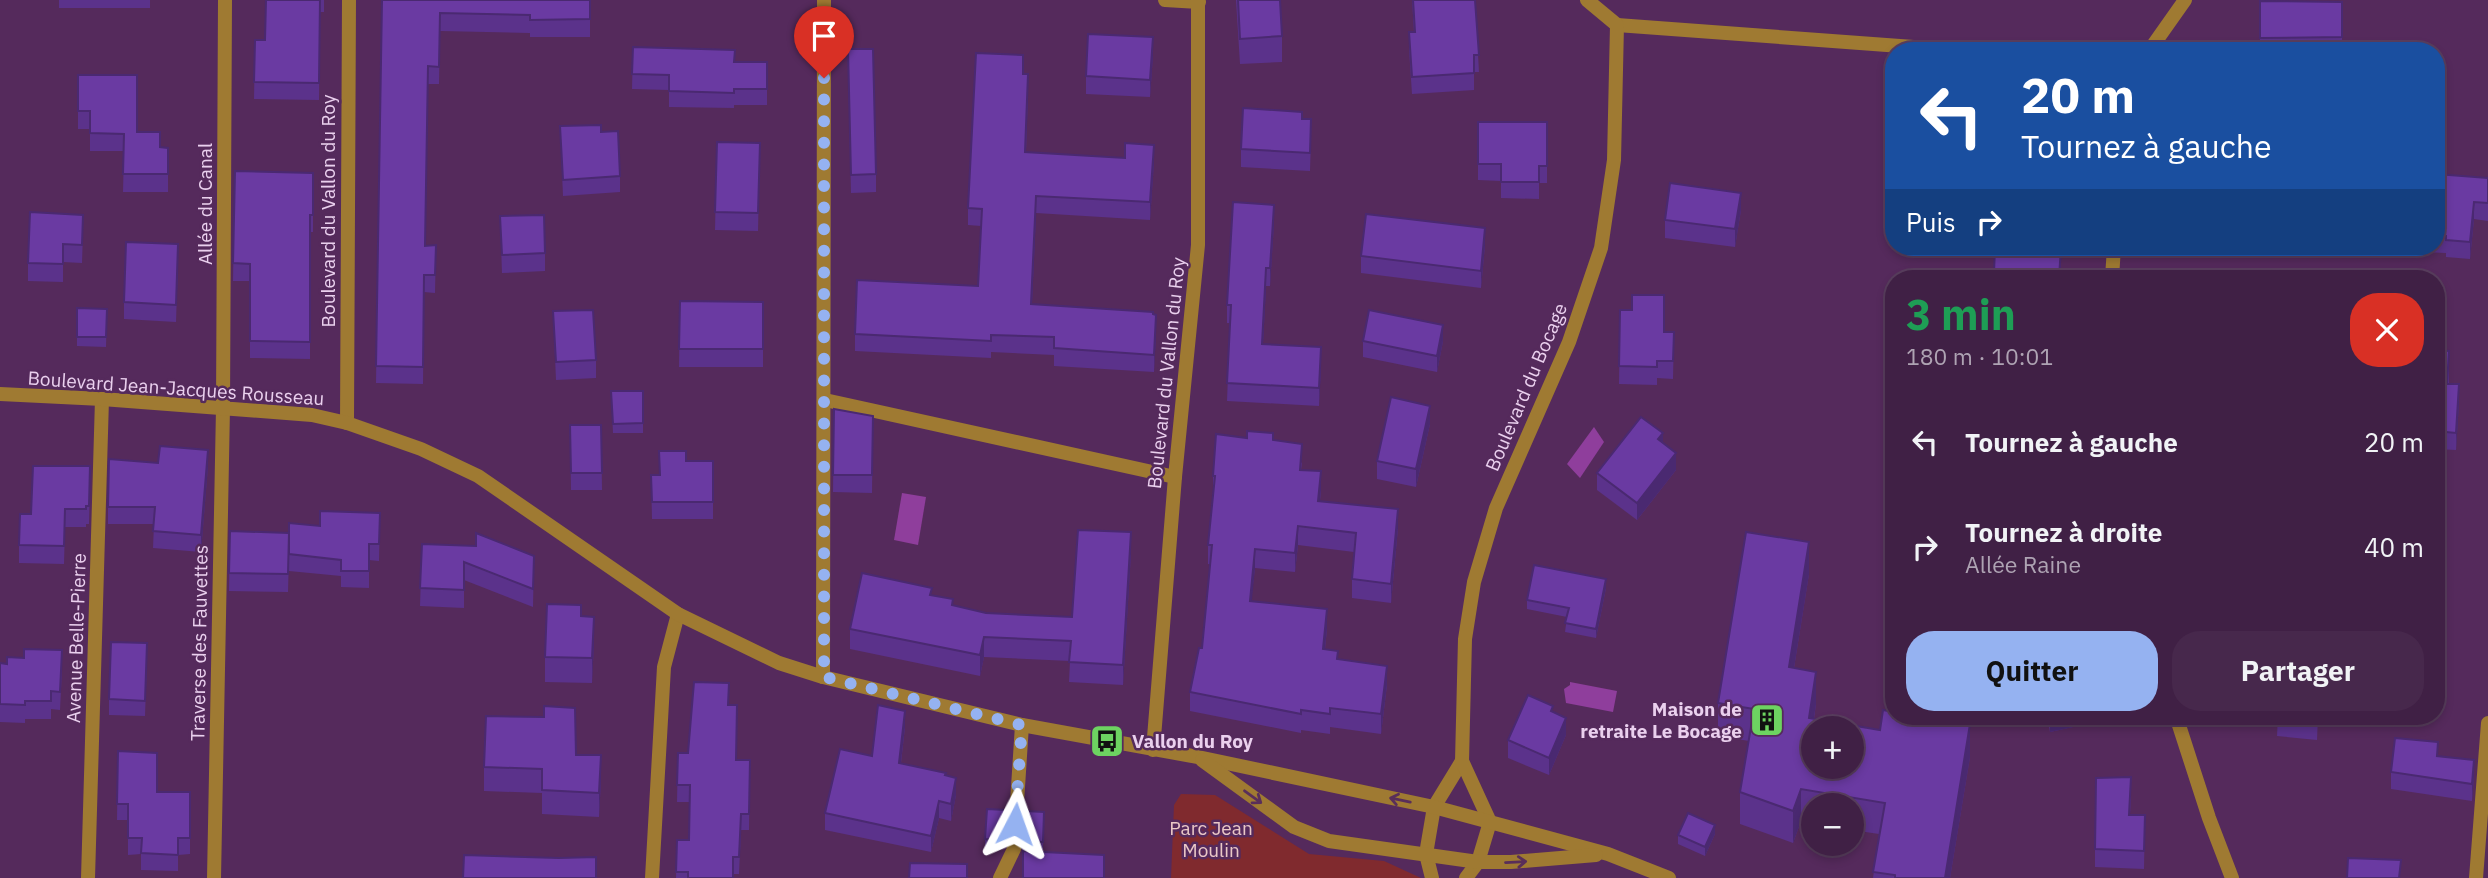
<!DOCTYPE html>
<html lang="fr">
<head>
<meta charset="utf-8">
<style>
  :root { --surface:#402045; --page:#47284c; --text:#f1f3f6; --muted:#aea3b3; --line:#593e5e; --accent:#95b2f1 }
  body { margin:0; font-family:"IBM Plex Sans",sans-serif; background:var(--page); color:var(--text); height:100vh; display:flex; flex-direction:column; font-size:26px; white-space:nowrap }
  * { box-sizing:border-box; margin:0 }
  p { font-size:23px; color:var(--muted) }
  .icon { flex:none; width:38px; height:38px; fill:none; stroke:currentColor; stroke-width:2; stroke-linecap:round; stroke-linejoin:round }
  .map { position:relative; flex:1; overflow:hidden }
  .side { position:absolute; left:1885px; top:270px; width:560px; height:455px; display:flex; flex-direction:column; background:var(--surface); border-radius:28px; box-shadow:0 4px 10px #0003,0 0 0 2px var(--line) }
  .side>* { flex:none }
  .hud { position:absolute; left:1885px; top:42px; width:560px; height:214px; border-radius:28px; box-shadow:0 4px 10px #0003,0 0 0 2px var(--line); background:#1a4fa0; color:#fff; overflow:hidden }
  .tools { position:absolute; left:1801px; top:716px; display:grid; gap:14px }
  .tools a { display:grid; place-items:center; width:63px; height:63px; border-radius:50%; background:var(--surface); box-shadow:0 4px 10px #0003,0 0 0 2px var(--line); font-size:35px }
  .pin { position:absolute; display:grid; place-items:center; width:60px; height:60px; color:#fff; margin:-72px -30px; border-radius:50% 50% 50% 0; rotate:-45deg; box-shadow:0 0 7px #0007 }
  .pin .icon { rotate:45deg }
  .me { position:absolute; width:77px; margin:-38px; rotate:4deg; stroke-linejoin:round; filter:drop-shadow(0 0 5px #0008) }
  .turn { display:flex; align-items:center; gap:24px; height:147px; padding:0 21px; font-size:32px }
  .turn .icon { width:91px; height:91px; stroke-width:2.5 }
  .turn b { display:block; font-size:49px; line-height:60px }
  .then { display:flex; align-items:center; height:66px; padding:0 21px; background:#0003; gap:14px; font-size:26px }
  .round { display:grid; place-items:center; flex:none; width:74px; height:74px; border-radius:28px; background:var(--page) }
  .overview { display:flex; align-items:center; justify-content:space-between; height:119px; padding:0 21px }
  h1 { font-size:42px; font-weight:700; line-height:52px; color:#1e9e55 }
  .cta { display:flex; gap:14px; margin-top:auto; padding:14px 21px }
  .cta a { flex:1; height:80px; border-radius:28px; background:var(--accent); color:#111; font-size:28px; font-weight:700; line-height:80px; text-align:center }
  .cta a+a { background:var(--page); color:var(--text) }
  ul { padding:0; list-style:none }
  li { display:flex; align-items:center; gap:21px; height:105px; padding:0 21px }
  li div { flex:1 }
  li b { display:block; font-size:26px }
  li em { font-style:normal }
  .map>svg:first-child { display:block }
  .green { fill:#802a2e }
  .water { fill:#8f3e9c }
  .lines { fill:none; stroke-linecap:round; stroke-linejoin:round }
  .service { stroke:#9f7a32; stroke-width:14 }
  .minor { stroke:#9f7a32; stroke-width:14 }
  .tertiary { stroke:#9f7a32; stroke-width:14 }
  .wall { fill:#5b328b }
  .shaded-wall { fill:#4a2971 }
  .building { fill:#6a3aa2; stroke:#4a2971; stroke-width:2; fill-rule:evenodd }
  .oneway { stroke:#592e5a }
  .route { stroke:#95b2f1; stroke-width:12; stroke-dasharray:0 21.6 }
  .labels { text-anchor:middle; stroke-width:5; stroke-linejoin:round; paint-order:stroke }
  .street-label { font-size:19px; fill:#ead0ee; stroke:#552a5c }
  .poi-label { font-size:19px; font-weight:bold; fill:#ead0ee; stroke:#552a5c; text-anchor:end }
  .park-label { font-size:19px; fill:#eac8c6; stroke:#552a5c }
</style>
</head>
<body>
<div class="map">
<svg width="2488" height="878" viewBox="0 0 2488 878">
  <rect width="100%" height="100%" fill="#552a5c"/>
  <polygon class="green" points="1181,794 1215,795 1309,854 1384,861 1421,878 1171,878 1174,805"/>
  <g class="water">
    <polygon points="1594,427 1604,442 1580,478 1567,464"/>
    <polygon points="902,493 926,497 918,545 894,540"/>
    <polygon points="1570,682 1617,691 1613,712 1566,703 1564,689 1570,685"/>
  </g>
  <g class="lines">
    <g class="service">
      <polyline points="1165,0 1199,2"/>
      <polyline points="652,878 664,667 678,614"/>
    </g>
    <g class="minor">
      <polyline points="1617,25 1968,51"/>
      <polyline points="2149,51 2185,0"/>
      <polyline points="2112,278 2114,247"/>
      <polyline points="825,400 1175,477"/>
      <polyline points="347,423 349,0"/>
      <polyline points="823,677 824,0"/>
      <polyline points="2176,716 2209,818 2232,878"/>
      <polyline points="1153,750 1175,477 1198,245 1198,0"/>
      <polyline points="88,878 102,399"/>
      <polyline points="214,878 223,408 225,0"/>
      <polyline points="1000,878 1014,849 1022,725"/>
      <polyline points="1432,878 1426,854 1434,807 1462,761"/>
      <polyline points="1466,878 1478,862 1490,822 1462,761 1465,639 1474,582 1496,508 1569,342 1601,248 1614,160 1617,25 1587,0"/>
      <polyline points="2476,878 2488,723"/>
    </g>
    <g class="tertiary">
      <polyline points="0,394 102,399 312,415 347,423 421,449 478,476 678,614 779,663 823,677 1022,725 1198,757 1434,807 1608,854 1669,878"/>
      <polyline points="1202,760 1294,827 1329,841 1478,862 1511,862 1596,855"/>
    </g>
  </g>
  <g class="wall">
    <rect x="59" y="0" width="91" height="8"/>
    <polygon points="266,0 324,0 324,12 320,12 319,100 254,99 255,40 265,40"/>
    <polygon points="382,0 590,0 590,37 530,37 530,33 440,31 439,84 428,84 425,246 436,245 435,293 424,292 423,384 376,383"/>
    <polygon points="1236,0 1280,0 1282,36 1282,62 1240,64"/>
    <polygon points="1412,0 1475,0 1479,72 1474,72 1474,90 1412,94 1409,49 1409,32 1414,32"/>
    <polygon points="2260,1 2342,2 2342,51 2260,51"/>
    <polygon points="633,47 735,62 767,62 767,105 734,105 734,108 669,107 669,90 632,89"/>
    <polygon points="1153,55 1150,97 1086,94 1086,76"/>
    <polygon points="848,67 876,174 876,192 851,193"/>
    <polygon points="1023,74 1028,92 1026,152 1154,162 1150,220 1036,213 1032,304 1156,332 1154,372 1054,366 1054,355 991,352 991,358 855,351 855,334 978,286 981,226 968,225 968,208"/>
    <polygon points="78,75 137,132 160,147 168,148 168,192 123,192 124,151 90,151 90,129 78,129"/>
    <polygon points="2436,77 2445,95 2442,127 2437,127 2436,133"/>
    <polygon points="1302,119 1311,137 1310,171 1241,167 1241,149"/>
    <polygon points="1478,122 1547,122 1547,183 1539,183 1539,199 1501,198 1501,181 1478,180"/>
    <polygon points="560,126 601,132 620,176 620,192 563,196"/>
    <polygon points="717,142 760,143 758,231 715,230"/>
    <polygon points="235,171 313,173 313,232 310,232 310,359 250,358 250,281 233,281"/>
    <polygon points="2436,174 2488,178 2488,221 2474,219 2470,259 2446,257 2446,253 2423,252 2423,247 2436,247"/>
    <polygon points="1741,210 1735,247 1665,238 1665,220"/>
    <polygon points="500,216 545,253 545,271 502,273"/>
    <polygon points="1274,223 1270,286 1266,286 1263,344 1321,365 1319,406 1227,401 1230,323 1227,323 1227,305"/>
    <polygon points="83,233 82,263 63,262 63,282 28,281 28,263"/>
    <polygon points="1485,245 1481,288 1361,273 1361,256"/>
    <polygon points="1995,247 2060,278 1994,278"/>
    <polygon points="2219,247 2292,247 2291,257 2219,252"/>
    <polygon points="178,261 176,322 124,319 124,302"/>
    <polygon points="680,301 763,302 763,367 679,367"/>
    <polygon points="77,308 107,309 106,347 77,346"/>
    <polygon points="1620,310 1664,332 1674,332 1673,379 1657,378 1657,385 1619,384"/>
    <polygon points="553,311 596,360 596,378 556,380"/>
    <polygon points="1363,341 1443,341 1437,372 1363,357"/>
    <polygon points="2436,350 2449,369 2449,384 2459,402 2456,450 2436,449"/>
    <polygon points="611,391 643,391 643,433 613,433"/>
    <polygon points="834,409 873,416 872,493 833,492"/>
    <polygon points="1430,424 1416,487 1377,479 1377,461"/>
    <polygon points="570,425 601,425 602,490 571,490"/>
    <polygon points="1273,440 1302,463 1301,470 1321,490 1320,501 1398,528 1391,603 1352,598 1352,579 1354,552 1298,545 1295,572 1255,568 1251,601 1327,629 1325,649 1338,659 1387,685 1381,734 1330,727 1330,734 1301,730 1301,733 1190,711 1190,692 1202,648 1210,564 1208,564 1208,545 1213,495 1213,476"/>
    <polygon points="1663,443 1676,470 1637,520 1597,490 1597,473"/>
    <polygon points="713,461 713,519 652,519 651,475 659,475"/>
    <polygon points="208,466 201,552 153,548 154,524 108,524 108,507"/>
    <polygon points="90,484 89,524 86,524 86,527 65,527 64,564 19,563 19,545 31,514"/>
    <polygon points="380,513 379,561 369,560 369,588 341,587 341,576 289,571 289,555 288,592 229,591 230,531 289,533"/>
    <polygon points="422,544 534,556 533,607 464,580 464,608 420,606"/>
    <polygon points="1131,553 1123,685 1069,682 1070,661 984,657 980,676 850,649 850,629 932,595 953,606 986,613 1072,617"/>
    <polygon points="1809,574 1794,668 1816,704 1814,719 1970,757 1950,878 1873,878 1879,834 1852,830 1852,805 1813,805 1813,823 1801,821 1793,843 1740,824 1740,792 1749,741 1718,736 1718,703"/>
    <polygon points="1606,588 1596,638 1565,632 1567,617 1527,609 1527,600"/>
    <polygon points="581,616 594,642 592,683 545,682 545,657"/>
    <polygon points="147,658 145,716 109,715 109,699"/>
    <polygon points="0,663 62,668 60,710 51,709 51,719 25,719 25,723 0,722"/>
    <polygon points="729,705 737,722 736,760 750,760 749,830 741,830 739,874 733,874 733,878 676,878 677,840 689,840 690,802 677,802 678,753 688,753"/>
    <polygon points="2047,716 2087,716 2087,724 2050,732"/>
    <polygon points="2278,716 2318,716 2317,740 2277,736"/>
    <polygon points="905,727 901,763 946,776 956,795 951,821 939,818 931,852 825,830 825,813 872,756"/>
    <polygon points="1566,735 1549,775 1508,758 1508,740"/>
    <polygon points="118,751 157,792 190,792 190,854 178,855 178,871 141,870 141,854 128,855 128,820 117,820"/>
    <polygon points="576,755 601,779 599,817 542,814 542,793 484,791 484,767"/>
    <polygon points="2438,756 2474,776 2472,801 2391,789 2391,772"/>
    <polygon points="2131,795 2130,815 2145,815 2144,869 2095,867 2095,849"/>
    <polygon points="1044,812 1043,851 1023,850 1023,841"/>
    <polygon points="1006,819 1003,849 985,848 985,839"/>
    <polygon points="1715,834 1705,856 1678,844 1678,835"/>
  </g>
  <g class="shaded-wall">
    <polygon points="1153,37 1153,55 1150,97 1150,80"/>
    <polygon points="2445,78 2445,95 2442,127 2442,110"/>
    <polygon points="1154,145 1154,162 1150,220 1150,202"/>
    <polygon points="1741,193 1741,210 1735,247 1735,229"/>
    <polygon points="1036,196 1036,213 1031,322 1031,304"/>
    <polygon points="2474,202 2474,219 2470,259 2470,242"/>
    <polygon points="1274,205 1274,223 1270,286 1270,268"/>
    <polygon points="1485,228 1485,245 1481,288 1481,271"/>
    <polygon points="2061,247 2062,247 2060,278 2059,278"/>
    <polygon points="1266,268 1266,286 1262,362 1262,344"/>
    <polygon points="1156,315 1156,332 1154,372 1154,355"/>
    <polygon points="1443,325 1443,341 1437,372 1437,356"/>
    <polygon points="1321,347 1321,365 1319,406 1319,388"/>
    <polygon points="2459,384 2459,402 2456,450 2456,433"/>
    <polygon points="1430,406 1430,424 1416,487 1416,469"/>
    <polygon points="1663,433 1663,450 1658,439"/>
    <polygon points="208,450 208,466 201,552 201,535"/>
    <polygon points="1676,453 1676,470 1637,520 1637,503"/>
    <polygon points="1321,471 1321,490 1318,520 1318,501"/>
    <polygon points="1398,509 1398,528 1391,603 1391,584"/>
    <polygon points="1298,526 1298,545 1295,572 1295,553"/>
    <polygon points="1131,532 1131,553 1123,685 1123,665"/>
    <polygon points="1809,542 1809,574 1789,699 1789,667"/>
    <polygon points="1255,549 1255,568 1250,620 1250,601"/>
    <polygon points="1606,579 1606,588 1596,638 1596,629"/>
    <polygon points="1327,609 1327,629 1323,668 1323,649"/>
    <polygon points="594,617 594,642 592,683 592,658"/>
    <polygon points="984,637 984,657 980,676 980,655"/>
    <polygon points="1387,666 1387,685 1381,734 1381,714"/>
    <polygon points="1816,672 1816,704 1809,750 1809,718"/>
    <polygon points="905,711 905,727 899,779 899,763"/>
    <polygon points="2050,716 2087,716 2087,724 2050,732"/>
    <polygon points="1566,718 1566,735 1549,775 1549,758"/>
    <polygon points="1970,724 1970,757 1950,878 1945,878"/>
    <polygon points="601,755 601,779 599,817 599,793"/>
    <polygon points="2474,760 2474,776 2472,801 2472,784"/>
    <polygon points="956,778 956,795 951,821 951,804"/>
    <polygon points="1801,789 1801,821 1793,843 1793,811"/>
    <polygon points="939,801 939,818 931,852 931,836"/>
    <polygon points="1715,825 1715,834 1705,856 1705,847"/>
  </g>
  <g class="building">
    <polygon points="266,0 320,0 319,83 254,82 255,40 265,40"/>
    <polygon points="382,0 590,0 590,19 530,20 530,15 440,13 439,67 428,66 425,246 436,245 435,275 424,275 423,367 376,366"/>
    <polygon points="1238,0 1280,0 1282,36 1240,39"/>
    <polygon points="1413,0 1475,0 1479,55 1474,55 1474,73 1412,77 1409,32 1415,32"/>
    <polygon points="2260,1 2342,2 2342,37 2260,38"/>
    <polygon points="1088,34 1153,37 1150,80 1086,76"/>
    <polygon points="633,47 735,50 734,62 767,62 767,89 734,89 734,93 669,91 669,75 632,74"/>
    <polygon points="848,49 873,49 876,174 851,175"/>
    <polygon points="976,53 1023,55 1023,74 1028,74 1025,152 1125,158 1125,143 1154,145 1150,202 1036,196 1031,304 1153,312 1153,314 1156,315 1154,355 1054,348 1054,337 991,335 991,341 855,334 857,280 978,286 982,209 968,208"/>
    <polygon points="78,75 137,75 137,132 160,132 160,147 168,148 168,174 123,174 124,134 90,133 90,111 78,111"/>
    <polygon points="2436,77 2445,78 2442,110 2437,110 2436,116"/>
    <polygon points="1243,108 1302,112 1302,119 1311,119 1310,153 1241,149"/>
    <polygon points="1478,122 1547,122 1547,166 1539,166 1539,182 1501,182 1501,164 1478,164"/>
    <polygon points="601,125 601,132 618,131 620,176 563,180 560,126"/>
    <polygon points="717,142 760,143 758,213 715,212"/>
    <polygon points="235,171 313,173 313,215 310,215 310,342 250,341 250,264 233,263"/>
    <polygon points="2436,174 2488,178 2488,203 2474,202 2470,242 2446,240 2446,236 2436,235"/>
    <polygon points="1670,183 1741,193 1735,229 1665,220"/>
    <polygon points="1233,202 1274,205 1270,268 1266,268 1262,344 1321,347 1319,388 1227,383 1231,305 1227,305"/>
    <polygon points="30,212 83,215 82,245 63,244 63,264 28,263"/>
    <polygon points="1366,214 1485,228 1481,271 1361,256"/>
    <polygon points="544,215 545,253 502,255 500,216"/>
    <polygon points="126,242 178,244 176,305 124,302"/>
    <polygon points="1995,247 2061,247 2059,278 1994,273"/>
    <polygon points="1632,295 1664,295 1664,332 1674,332 1673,361 1657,361 1657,367 1619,366 1620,310 1632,310"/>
    <polygon points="680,301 763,302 763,349 679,349"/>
    <polygon points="77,308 107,309 106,337 77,337"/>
    <polygon points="593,310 596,360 556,362 553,311"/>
    <polygon points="1369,310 1443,325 1437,356 1363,341"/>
    <polygon points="2436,350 2449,351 2447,384 2459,384 2456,433 2436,431"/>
    <polygon points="611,391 643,391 643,423 613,424"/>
    <polygon points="1391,397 1430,406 1416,469 1377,461"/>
    <polygon points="834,409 873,416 872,475 833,475"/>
    <polygon points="1641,417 1663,433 1658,439 1676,453 1637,503 1597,473"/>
    <polygon points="570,425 601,425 602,473 571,473"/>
    <polygon points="1247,431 1273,433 1273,440 1302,444 1300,470 1321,471 1318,501 1398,509 1391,584 1352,579 1356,533 1298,526 1295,553 1255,549 1250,601 1327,609 1323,649 1338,651 1337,659 1387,666 1381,714 1330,708 1330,714 1301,710 1301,714 1190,692 1199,648 1202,648 1212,545 1208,545 1215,476 1213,476 1216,434 1247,438"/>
    <polygon points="160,446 208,450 201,535 153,531 155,507 108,507 109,459 158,463"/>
    <polygon points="659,451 686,451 686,461 713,461 713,502 652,502 651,475 660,475"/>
    <polygon points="33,466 90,466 89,506 86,506 86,509 65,509 64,546 19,545 20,514 31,514"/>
    <polygon points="320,511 380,513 379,544 369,544 369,571 341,571 341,560 289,554 289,523 320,526"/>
    <polygon points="1078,530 1131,532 1123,665 1069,662 1071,641 984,637 980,655 850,629 862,573 932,588 930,595 953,599 952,605 986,613 1072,617"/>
    <polygon points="230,531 289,533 288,574 229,573"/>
    <path d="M1746,532L1809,542L1789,667L1816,672L1809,718L1880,730L1883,710L1894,712V716H1918L1970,724L1945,878H1895V875L1873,872L1885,803L1801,789L1793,811L1740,792L1754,709L1718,703ZM1813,728H1852V766H1813Z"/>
    <polygon points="476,533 534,556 533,589 464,562 464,590 420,588 422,544 476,546"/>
    <polygon points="1534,565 1606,579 1596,629 1565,623 1569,608 1527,600"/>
    <polygon points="547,604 581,605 581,616 594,617 592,658 545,657"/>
    <polygon points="111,642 147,643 145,701 109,699"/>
    <polygon points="24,649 62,650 60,692 51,691 51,701 25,701 25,705 0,704 0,663 7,664 7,657 24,658"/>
    <polygon points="694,682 729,683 728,705 737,705 736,760 750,760 749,814 741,814 739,857 733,857 733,878 688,878 688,872 676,872 677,840 689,840 690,785 677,785 678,753 688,753"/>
    <polygon points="1528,695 1553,706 1551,711 1566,718 1549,758 1508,740"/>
    <polygon points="878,705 905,711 899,763 946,773 945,775 956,778 951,804 939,801 931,836 825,813 840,749 872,756"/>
    <polygon points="544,706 575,708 576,755 601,755 599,793 542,790 542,769 484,767 486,716 544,717"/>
    <polygon points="2278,716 2317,716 2317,723 2277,720"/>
    <polygon points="2395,738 2438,742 2437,756 2474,760 2472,784 2391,772"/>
    <polygon points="118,751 157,753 157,792 190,792 190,838 178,838 178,855 141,853 142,838 128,838 128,804 117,804"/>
    <polygon points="2131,777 2129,815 2145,815 2144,851 2095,849 2096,778"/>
    <polygon points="987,809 1006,810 1003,840 985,839"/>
    <polygon points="1025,811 1044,812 1043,842 1023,841"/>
    <polygon points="1688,813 1715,825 1705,847 1678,835"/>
    <polygon points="1023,851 1104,855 1104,878 1023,878"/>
    <polygon points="464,855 559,858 596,857 596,878 463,878"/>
    <polygon points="2348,858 2401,860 2399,878 2347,878"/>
    <polygon points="910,863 967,864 967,878 909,878"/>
  </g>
  <defs><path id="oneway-shaft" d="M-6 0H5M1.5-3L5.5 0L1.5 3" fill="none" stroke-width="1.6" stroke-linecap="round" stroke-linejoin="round" transform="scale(1.75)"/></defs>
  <g class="oneway">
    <use href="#oneway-shaft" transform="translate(1253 797) rotate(36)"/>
    <use href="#oneway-shaft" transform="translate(1400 800) rotate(-168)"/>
    <use href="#oneway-shaft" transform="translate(1516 862) rotate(-3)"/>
  </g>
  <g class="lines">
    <polyline class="route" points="824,78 824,677 1022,725 1015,824"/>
  </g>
  <defs>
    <g id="building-square" transform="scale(1.75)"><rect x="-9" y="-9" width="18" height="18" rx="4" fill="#6dd361" stroke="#552a5c"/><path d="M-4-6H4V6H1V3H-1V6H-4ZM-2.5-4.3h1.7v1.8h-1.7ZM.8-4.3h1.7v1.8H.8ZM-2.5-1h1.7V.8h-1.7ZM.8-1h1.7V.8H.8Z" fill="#111"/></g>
    <g id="bus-square" transform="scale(1.75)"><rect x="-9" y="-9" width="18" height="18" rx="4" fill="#6dd361" stroke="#552a5c"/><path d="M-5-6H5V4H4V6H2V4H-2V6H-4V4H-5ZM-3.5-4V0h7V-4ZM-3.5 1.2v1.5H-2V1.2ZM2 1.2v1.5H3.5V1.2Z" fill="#111"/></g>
  </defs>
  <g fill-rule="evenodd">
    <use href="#building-square" x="1767" y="720"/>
    <use href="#bus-square" x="1107" y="741"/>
  </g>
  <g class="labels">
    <g class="street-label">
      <text transform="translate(205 204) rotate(-90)" y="7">Allée du Canal</text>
      <text transform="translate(328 211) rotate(-90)" y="7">Boulevard du Vallon du Roy</text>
      <text transform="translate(1166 373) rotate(-84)" y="7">Boulevard du Vallon du Roy</text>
      <text transform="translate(1526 387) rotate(-67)" y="7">Boulevard du Bocage</text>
      <text transform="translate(176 388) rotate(4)" y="7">Boulevard Jean-Jacques Rousseau</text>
      <text transform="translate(76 638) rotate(-88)" y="7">Avenue Belle-Pierre</text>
      <text transform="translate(199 643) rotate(-89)" y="7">Traverse des Fauvettes</text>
    </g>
    <g class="poi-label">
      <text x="1742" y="716">Maison de<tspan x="1742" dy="22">retraite Le Bocage</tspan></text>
      <text x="1132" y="748" text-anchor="start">Vallon du Roy</text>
    </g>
    <g class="park-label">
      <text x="1211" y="835">Parc Jean<tspan x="1211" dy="22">Moulin</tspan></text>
    </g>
  </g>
</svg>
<div class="tools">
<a>+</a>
<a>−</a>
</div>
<div class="pin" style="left:824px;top:78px;background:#d93025"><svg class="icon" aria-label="arrive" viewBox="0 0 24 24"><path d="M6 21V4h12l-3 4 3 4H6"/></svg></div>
<svg class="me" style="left:1015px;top:824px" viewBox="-20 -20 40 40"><path d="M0-17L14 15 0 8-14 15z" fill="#95b2f1" stroke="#fff" stroke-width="4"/></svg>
<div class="hud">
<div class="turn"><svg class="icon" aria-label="left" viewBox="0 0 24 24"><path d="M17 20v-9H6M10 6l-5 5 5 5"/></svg><div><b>20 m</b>Tournez à gauche</div></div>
<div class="then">Puis<svg class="icon" aria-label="right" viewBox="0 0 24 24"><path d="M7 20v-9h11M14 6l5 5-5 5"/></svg></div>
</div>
<section class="side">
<div class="overview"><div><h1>3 min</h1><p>180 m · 10:01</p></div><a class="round" style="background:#d93025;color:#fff"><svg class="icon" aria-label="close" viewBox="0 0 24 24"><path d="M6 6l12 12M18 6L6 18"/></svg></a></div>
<ul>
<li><svg class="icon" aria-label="left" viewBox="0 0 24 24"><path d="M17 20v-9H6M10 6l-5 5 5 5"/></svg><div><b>Tournez à gauche</b></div><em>20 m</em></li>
<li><svg class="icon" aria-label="right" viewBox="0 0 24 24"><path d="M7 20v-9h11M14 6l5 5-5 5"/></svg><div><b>Tournez à droite</b><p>Allée Raine</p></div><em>40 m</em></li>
</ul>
<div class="cta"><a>Quitter</a><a>Partager</a></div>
</section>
</div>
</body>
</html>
